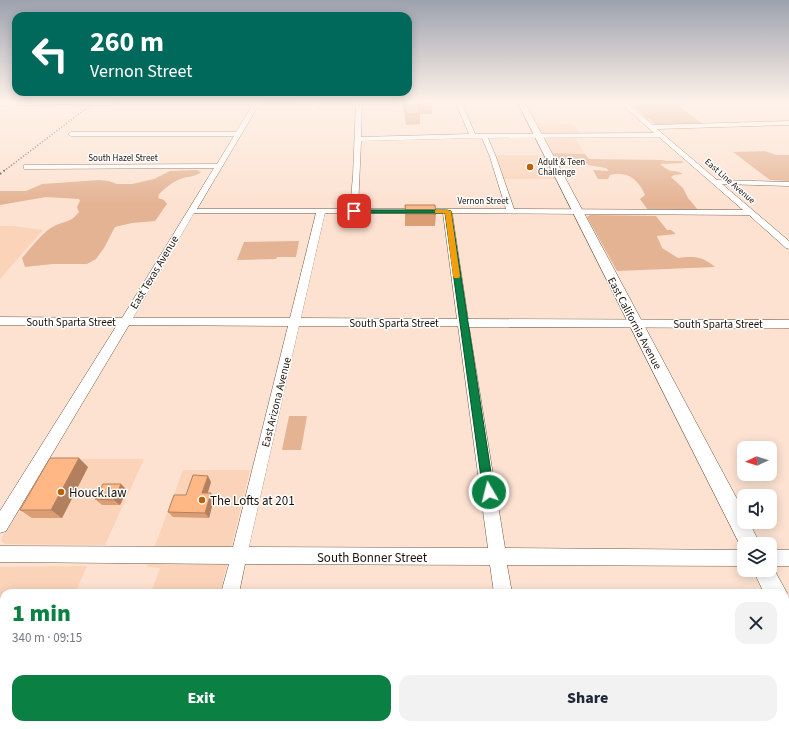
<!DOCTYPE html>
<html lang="en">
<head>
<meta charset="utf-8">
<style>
  :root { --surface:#fff; --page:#f2f2f3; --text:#1f2937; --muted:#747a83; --accent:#0b8043 }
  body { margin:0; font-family:"Source Sans 3",sans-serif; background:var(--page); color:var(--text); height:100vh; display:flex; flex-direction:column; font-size:15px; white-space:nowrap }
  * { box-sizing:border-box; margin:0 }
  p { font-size:13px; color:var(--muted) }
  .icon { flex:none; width:22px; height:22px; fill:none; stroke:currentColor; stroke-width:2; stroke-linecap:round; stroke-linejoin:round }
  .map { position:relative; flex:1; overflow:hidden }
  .side { position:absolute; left:0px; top:589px; width:789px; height:140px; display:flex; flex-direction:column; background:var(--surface); border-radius:12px 12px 0 0; box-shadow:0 2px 10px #0003 }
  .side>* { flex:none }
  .top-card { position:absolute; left:12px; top:12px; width:400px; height:84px; border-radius:12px; box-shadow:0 2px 10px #0003; background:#00695c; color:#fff; overflow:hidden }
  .needle { width:26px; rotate:267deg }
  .tools { position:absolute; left:737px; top:441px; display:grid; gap:8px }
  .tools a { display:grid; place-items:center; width:40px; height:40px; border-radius:8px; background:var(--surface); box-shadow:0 2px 10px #0003; font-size:20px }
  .pin { position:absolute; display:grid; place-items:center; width:34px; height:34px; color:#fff; margin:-17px; border-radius:8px; box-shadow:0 2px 6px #0006 }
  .me { position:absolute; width:44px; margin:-22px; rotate:352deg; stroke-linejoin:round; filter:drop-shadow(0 0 3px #0008) }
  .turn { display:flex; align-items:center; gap:14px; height:84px; padding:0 12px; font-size:18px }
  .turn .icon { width:52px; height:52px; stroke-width:2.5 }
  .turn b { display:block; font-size:28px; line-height:34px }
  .round { display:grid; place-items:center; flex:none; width:42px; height:42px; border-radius:12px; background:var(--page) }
  .overview { display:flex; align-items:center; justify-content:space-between; height:68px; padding:0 12px }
  h1 { font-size:24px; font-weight:800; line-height:30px; color:var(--accent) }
  .primary-button { display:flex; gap:8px; margin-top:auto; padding:8px 12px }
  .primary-button a { flex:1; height:46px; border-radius:12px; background:var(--accent); color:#fff; font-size:16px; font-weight:800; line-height:46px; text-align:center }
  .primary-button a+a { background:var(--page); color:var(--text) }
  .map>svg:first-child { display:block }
  .built { fill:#fad3b9 }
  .green { fill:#e4b393 }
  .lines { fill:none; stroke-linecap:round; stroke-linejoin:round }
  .minor-casing { stroke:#735745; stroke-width:1 }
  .major-casing { stroke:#735745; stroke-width:1 }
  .minor { fill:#fff; fill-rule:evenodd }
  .major { fill:#fff; fill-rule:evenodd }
  .rail-far1 { stroke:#4d3f35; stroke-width:1.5; stroke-dasharray:1 2; stroke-linecap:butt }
  .rail { stroke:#4d3f35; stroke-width:2; stroke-dasharray:1.5 3; stroke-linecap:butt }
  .minor-bridge-casing { stroke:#735745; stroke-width:7; stroke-linecap:butt }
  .minor-bridge { stroke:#fff; stroke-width:6 }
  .wall { fill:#db9d73 }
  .shaded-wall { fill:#b2805e }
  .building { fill:#ffb786; stroke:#b2805e }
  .route { fill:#0b8043; stroke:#07532c }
  .slow { fill:#f59e0b }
  .poi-dot { fill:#bc6105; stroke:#fff; stroke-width:1.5 }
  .labels { text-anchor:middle; stroke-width:3; stroke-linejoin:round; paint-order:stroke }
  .far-street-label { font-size:9px; fill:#1d120a; stroke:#fff }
  .far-poi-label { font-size:9px; fill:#1d120a; stroke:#fff; text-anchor:start }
  .street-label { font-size:11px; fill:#1d120a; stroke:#fff }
  .near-poi-label { font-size:13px; fill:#1d120a; stroke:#fff; text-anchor:start }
  .near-street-label { font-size:13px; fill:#1d120a; stroke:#fff }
</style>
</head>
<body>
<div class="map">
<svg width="789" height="729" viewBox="0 0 789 729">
  <rect width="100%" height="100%" fill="#fde2d1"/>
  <g class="built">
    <polygon points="261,101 298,101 295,110 256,110"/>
    <polygon points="319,101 356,101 356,110 316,110"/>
    <polygon points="535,123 574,124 581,134 542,133"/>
    <polygon points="574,136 585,154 552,153 544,138"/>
    <polygon points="495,155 545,155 557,179 502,179"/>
    <polygon points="0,226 13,226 43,230 0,279"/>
    <polygon points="49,459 144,459 105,545 11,544 5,544 2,541 2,537"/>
    <polygon points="183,470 250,470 220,593 151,593 160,568 147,567"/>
    <polygon points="87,566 75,593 4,593 4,725 187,725 186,729 0,729 0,567"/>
    <polygon points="212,725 511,725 512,729 211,729"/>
    <polygon points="536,725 617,726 618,729 537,729"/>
  </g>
  <g class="green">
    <polygon points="626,101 687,102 693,105 679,106 703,124 655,124"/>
    <polygon points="765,151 776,155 789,155 789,181 770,180 733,152"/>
    <path d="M552,153L585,154L589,159L662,160L667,161H682L683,163L660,164C672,175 673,168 683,174L674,175L671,177L683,188L688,198L698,210H648L640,199L645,195C639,180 627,170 610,175L608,179H598L593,170L609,171L606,168L588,165L584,160L556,159Z"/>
    <path d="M197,170L201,172C195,177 190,176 183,178C174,181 166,187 159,194L158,198L164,200L167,204L155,221L132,223L115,227L104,248L96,259L87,264H53L25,267L22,258C30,249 38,238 48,230C61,220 69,225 79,212L77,207L80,201L79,199L46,197L0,205V191H26L42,184L99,180L109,181L117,184H132L154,179L170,171Z"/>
    <path d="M590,215L656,216L667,230H671L676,234L657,236L662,248L678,258C694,256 702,256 715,267L617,271L587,217Z"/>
    <polygon points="299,241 296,257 277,257 276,259 237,260 244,242"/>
    <polygon points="289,416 307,416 301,450 282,450"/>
  </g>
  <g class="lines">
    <g class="minor-casing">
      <g id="minor">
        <polygon points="81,101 79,104 0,106 0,102"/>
        <polygon points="109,101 125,101 111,104"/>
        <path d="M255,101H261L197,209H350L353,176L356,101H362L361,137L469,134L455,101H461L475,134L654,133L618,101H625L653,125L789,121V125L657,129L717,180L789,182V186L722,184L789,241V249L786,248L749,215L452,213L468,319L789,320V328L469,327L505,548L744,550V566L507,565L512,593H494L490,565L245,564L239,593H221L229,564L0,562V546L233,547L288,326L129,325L6,531L0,533V511L117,325H0V317L122,318L214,168L27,169H24V165L217,164L234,136H71L68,134L71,132H236ZM659,137L743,210L514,209L496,157L488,138ZM482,138L490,157L506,209H358L361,141ZM194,213H316L290,318H133ZM325,213H443L457,319L301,318ZM299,326H458L488,548L249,547Z"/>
        <rect x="770" y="550" width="19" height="16"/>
        <polygon points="190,725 210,725 209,729 189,729"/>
        <polygon points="512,725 532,725 533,729 513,729"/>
      </g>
    </g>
    <g class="major-casing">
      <g id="major">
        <polygon points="517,101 524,101 744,512 744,522 749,522 760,544 744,544 744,552 743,551"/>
        <polygon points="770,562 787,593 785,598 785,593 764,593 753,570 770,570"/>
        <polygon points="785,600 789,601 789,630 785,629"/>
      </g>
    </g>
    <use href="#minor" class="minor"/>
    <use href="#major" class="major"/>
    <polyline class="rail-far1" points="4,171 96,101"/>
    <polyline class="rail" points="0,174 5,170"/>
    <g class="minor-bridge-casing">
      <polyline id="minor-bridge" points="79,102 111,102"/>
    </g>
    <use href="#minor-bridge" class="minor-bridge"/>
  </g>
  <g class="wall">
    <polygon points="403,101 431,101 432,104 432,114 420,114 420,124 406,125 403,106"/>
    <polygon points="405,205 436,214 435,226 405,226"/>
    <polygon points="88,467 62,518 32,518 20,510"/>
    <polygon points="211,482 207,493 214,499 209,518 173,517 168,512 186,495"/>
    <polygon points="127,490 120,505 102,505 95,499"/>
  </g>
  <g class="shaded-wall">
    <polygon points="79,458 88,467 62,518 51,510"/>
    <polygon points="208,476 211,482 206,499 202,493"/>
    <polygon points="121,484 127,490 120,505 114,500"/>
    <polygon points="211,493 214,499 209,518 205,513"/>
    <polygon points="267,725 274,725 273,728 266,726"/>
  </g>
  <g class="building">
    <polygon points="404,101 431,101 432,104 418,104 420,114 407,114"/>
    <polygon points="405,205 435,205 436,214 406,214"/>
    <polygon points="50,458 79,458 51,510 20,510"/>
    <polygon points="193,475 208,476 202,493 211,493 205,513 168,512 174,495 186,495"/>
    <polygon points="103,484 121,484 114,500 95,499"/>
    <polygon points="241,725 267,725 266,726 302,727 302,729 214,729 214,727 240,727"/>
  </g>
  <linearGradient id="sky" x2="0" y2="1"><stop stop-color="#9da2ae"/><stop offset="0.5" stop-color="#fef2ea"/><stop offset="1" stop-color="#fef2ea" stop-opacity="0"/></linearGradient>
  <rect width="789" height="203" fill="url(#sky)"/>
  <polygon class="route" points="352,210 447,210 451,211 494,492 493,496 489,498 485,496 483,492 445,213 354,213 352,212"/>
  <polygon class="slow" points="435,210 447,210 451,211 460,276 459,278 454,278 453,276 445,213 435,213"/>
  <g class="poi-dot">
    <circle cx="530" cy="167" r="4"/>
    <circle cx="61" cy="492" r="4"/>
    <circle cx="202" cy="500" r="4"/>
  </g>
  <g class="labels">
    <g class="far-street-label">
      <text x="123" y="161">South Hazel Street</text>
      <text transform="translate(730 181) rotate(41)" y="3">East Line Avenue</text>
      <text x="483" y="204">Vernon Street</text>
    </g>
    <g class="far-poi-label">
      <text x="538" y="165">Adult &amp; Teen<tspan x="538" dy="10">Challenge</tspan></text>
    </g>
    <g class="street-label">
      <text transform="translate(154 272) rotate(-59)" y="4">East Texas Avenue</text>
      <text x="71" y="326">South Sparta Street</text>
      <text x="394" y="327">South Sparta Street</text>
      <text transform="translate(635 323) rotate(62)" y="4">East California Avenue</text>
      <text x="718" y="328">South Sparta Street</text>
      <text transform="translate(276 402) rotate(-76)" y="4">East Arizona Avenue</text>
    </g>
    <g class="near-poi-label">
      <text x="69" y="497">Houck.law</text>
      <text x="210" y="505">The Lofts at 201</text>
    </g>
    <g class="near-street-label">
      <text x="372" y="562">South Bonner Street</text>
    </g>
  </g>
</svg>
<div class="tools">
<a><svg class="needle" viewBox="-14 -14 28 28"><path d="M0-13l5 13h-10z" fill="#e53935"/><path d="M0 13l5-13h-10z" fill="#747a83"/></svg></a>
<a><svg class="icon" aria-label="sound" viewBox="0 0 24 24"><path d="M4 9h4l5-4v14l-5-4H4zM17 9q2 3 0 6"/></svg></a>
<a><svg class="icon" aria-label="layers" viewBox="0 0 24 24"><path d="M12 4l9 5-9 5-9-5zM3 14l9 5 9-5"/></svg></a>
</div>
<div class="pin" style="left:354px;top:211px;background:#d93025"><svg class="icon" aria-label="arrive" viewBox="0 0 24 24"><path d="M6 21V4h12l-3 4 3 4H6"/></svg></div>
<svg class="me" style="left:489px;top:492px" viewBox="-20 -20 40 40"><circle r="17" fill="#0b8043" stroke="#fff" stroke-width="3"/><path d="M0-11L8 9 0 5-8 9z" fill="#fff"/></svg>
<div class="top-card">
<div class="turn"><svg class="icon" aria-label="left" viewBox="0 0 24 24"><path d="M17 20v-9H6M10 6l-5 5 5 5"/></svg><div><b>260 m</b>Vernon Street</div></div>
</div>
<section class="side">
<div class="overview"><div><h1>1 min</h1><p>340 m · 09:15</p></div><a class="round"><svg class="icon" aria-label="close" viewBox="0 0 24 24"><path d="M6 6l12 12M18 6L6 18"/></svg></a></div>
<div class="primary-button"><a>Exit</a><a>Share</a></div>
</section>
</div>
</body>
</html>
